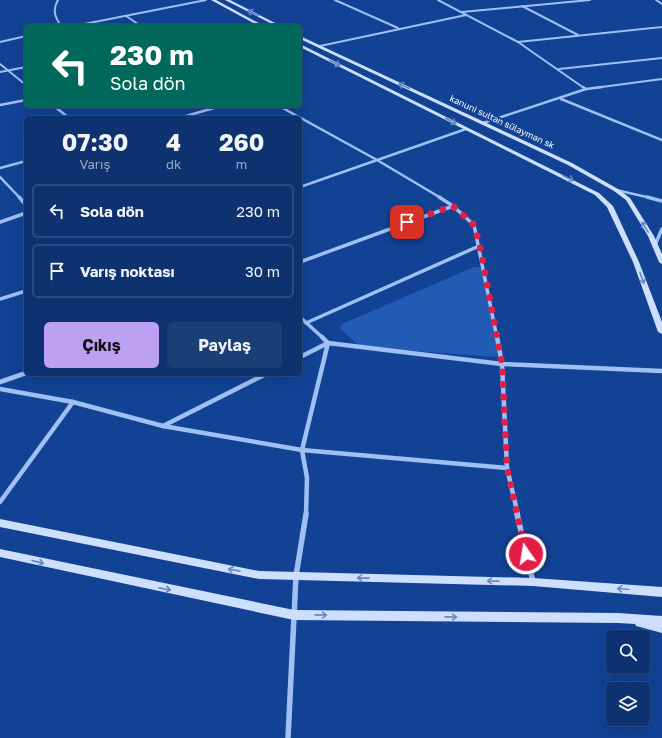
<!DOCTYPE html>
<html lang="tr">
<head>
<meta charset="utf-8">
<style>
  :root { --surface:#0d326f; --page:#1b3e77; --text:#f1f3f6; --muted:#9aaac3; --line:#2d4d82; --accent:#bca0f2 }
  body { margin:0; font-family:"Golos Text",sans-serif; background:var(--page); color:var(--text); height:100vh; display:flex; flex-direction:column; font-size:15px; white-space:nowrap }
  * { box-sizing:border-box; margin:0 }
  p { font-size:13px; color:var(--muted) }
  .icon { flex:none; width:22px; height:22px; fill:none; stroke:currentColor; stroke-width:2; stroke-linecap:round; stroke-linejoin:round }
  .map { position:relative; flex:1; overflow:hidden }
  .sheet { position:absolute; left:24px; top:116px; width:278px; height:260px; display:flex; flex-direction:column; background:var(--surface); border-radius:6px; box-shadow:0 4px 16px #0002,0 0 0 1px var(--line) }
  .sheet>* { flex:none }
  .guide { position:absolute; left:24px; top:24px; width:278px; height:84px; border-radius:6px; box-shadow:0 4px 16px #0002,0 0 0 1px var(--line); background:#00695c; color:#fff; overflow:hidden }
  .buttons { position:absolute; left:606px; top:630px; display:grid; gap:8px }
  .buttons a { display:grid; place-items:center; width:44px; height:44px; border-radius:6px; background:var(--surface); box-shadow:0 4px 16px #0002,0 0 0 1px var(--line); font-size:20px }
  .pin { position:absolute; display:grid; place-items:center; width:34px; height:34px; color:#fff; margin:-17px; border-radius:8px; box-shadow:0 2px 6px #0006 }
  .me { position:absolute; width:44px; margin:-22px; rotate:347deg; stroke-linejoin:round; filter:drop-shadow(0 0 3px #0008) }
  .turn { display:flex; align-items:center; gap:14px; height:84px; padding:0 20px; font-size:18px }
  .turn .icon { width:52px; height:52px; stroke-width:2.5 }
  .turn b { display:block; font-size:28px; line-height:34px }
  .eta { display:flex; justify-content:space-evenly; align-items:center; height:68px; text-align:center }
  .eta b { font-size:24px; font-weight:700; line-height:28px }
  .cta { display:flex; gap:8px; margin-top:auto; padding:8px 20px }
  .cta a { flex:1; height:46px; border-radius:6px; background:var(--accent); color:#111; font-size:16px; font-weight:700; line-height:46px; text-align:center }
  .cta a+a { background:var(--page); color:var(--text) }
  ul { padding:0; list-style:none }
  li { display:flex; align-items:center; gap:12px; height:54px; margin:0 8px 6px; padding:0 12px; border:2px solid var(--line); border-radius:6px }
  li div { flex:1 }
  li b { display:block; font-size:15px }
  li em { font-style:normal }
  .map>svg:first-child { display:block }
  .green { fill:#225bb4 }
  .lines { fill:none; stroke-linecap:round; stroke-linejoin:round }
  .street-far4 { stroke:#9fc0f3; stroke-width:2 }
  .street-far3 { stroke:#9fc0f3; stroke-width:2.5 }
  .street-far2 { stroke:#9fc0f3; stroke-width:3.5 }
  .street-far1 { stroke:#9fc0f3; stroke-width:4.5 }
  .street { stroke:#9fc0f3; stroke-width:5.5 }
  .secondary { fill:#cedffd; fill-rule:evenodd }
  .oneway { stroke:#6689c3 }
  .route { stroke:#e11d48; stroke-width:7; stroke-dasharray:0 12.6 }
  .labels { text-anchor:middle; stroke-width:4; stroke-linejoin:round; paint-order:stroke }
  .far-street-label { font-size:9px; fill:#fff; stroke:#114294 }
</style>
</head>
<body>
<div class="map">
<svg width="662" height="738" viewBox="0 0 662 738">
  <rect width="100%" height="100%" fill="#114294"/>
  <polygon class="green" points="474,267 479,267 485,271 498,357 360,347 340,328 342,324"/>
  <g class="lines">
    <g class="street-far4">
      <path d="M58,0C52,10 55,17 61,26"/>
      <polyline points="335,0 398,28"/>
      <polyline points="438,0 518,42 584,88"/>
      <polyline points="656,0 662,4"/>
      <polyline points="522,6 578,35"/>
      <polyline points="462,12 590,0"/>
      <polyline points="126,16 141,26"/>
      <polyline points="74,26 206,0"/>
      <polyline points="0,42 26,36"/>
      <polyline points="518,42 662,27"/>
      <polyline points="320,46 466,15"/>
      <polyline points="0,64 26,85"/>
      <polyline points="559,69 662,58"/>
      <polyline points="0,72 26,67"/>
      <polyline points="594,88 662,79"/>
    </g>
    <g class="street-far3">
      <polyline points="583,87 586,89"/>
      <polyline points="561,99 662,140"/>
      <polyline points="0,105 26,100"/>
      <polyline points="54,106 69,118"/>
      <polyline points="279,106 377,160 441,198"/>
      <polyline points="179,118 221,106"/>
      <polyline points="483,123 586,89 602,87"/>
      <polyline points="0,168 26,161"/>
      <polyline points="0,177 20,198"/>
      <polyline points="300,187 466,129"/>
      <polyline points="616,190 651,198"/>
    </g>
    <g class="street-far2">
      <polyline points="19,197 26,205"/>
      <polyline points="439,197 453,206 474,225 497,338"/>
      <polyline points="647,197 662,201"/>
      <polyline points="0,222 26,213"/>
      <polyline points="655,245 662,229"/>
      <polyline points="300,262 453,206"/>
      <polyline points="0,299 26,291"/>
      <polyline points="300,317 323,338"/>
      <polyline points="306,323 479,246"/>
    </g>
    <g class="street-far1">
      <polyline points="497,337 502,364 507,468 518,515"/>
      <polyline points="300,357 328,343 502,364 662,371"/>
      <polyline points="0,382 26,373"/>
      <polyline points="0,389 73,402 163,426 266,374"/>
      <polyline points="163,426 302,450 507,468"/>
      <polyline points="0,502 73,402"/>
      <polyline points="306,515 307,478 302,450 328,343 322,337"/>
    </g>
    <g class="street">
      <polyline points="517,514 533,582"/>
      <polyline points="288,738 296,576 306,514"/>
    </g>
    <g class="secondary">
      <polygon points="211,0 216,0 264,26 259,26"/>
      <polygon points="225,0 230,0 281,26 276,26"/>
      <polygon points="300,36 572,163 618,189 630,198 654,236 662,254 662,264 659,262 648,236 626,200 614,191 568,165 300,39"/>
      <polygon points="300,44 599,193 613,206 639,262 662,322 662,334 658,332 633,262 607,207 595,195 300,47"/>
      <polygon points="0,519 259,571 533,578 662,587 662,597 533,586 259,579 0,527"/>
      <polygon points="0,549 294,610 618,613 662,616 662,633 636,626 635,624 618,623 294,620 0,557"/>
    </g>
  </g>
  <defs><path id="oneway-shaft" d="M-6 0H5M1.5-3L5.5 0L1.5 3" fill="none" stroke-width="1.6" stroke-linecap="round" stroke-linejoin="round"/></defs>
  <g class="oneway">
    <use href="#oneway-shaft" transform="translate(253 13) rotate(-153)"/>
    <use href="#oneway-shaft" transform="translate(335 63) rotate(27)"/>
    <use href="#oneway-shaft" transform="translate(404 86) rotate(-155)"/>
    <use href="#oneway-shaft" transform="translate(451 121) rotate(27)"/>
    <use href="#oneway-shaft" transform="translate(568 178) rotate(26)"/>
    <use href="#oneway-shaft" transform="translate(645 227) rotate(-122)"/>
    <use href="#oneway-shaft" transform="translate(642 278) rotate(70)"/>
    <use href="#oneway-shaft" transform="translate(38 562) rotate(13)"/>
    <use href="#oneway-shaft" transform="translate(234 570) rotate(-169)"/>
    <use href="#oneway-shaft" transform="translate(363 578) rotate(-179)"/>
    <use href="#oneway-shaft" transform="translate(493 581) rotate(-179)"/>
    <use href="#oneway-shaft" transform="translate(165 589) rotate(11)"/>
    <use href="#oneway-shaft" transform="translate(623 589) rotate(-175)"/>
    <use href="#oneway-shaft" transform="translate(321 615) rotate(1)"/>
    <use href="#oneway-shaft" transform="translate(451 617) rotate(1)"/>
  </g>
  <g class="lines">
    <polyline class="route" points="407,222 453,206 474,225 480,246 502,364 507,468 526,554"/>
  </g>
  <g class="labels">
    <g class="far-street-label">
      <text transform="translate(502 122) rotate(25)" y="3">kanuni sultan sülayman sk</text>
    </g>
  </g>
</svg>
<div class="buttons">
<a><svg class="icon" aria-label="search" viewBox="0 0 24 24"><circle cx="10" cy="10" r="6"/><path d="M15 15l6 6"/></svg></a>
<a><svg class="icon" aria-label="layers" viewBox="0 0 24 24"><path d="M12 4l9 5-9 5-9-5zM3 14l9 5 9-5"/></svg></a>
</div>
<div class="pin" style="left:407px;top:222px;background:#d93025"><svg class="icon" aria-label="arrive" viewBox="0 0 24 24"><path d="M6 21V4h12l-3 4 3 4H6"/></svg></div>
<svg class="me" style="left:526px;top:554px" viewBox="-20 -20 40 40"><circle r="17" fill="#e11d48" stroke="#fff" stroke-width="3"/><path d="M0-11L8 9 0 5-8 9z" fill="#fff"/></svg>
<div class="guide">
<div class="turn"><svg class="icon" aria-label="left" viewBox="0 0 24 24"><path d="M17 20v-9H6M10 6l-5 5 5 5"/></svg><div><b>230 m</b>Sola dön</div></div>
</div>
<section class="sheet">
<div class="eta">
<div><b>07:30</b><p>Varış</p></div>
<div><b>4</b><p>dk</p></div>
<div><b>260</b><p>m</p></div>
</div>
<ul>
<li><svg class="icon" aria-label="left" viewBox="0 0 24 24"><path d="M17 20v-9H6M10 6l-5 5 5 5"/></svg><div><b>Sola dön</b></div><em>230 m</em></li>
<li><svg class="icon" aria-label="arrive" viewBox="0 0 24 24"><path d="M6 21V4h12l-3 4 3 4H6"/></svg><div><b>Varış noktası</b></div><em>30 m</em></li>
</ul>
<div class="cta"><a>Çıkış</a><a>Paylaş</a></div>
</section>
</div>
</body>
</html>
